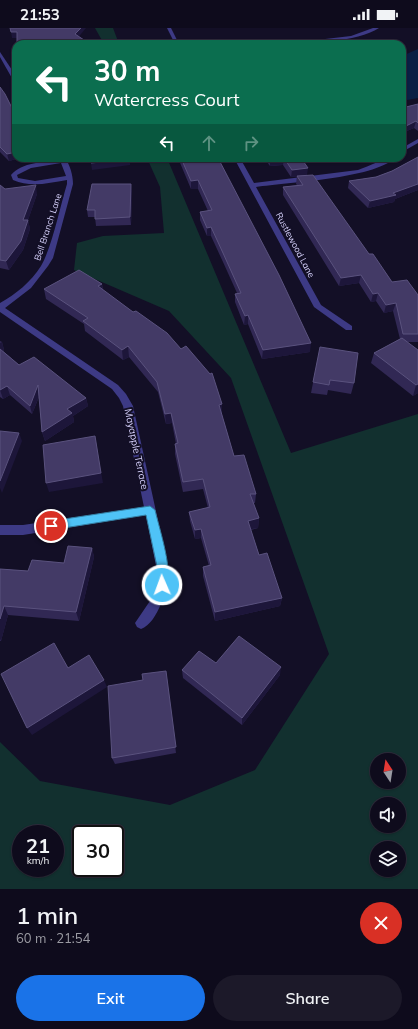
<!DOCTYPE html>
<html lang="en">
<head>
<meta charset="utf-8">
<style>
  :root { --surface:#0e0b1c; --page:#1c1929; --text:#f1f3f6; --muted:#9b9ba3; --line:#2e2b3b; --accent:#1a73e8 }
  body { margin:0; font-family:Mulish,sans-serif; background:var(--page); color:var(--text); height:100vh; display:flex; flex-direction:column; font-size:15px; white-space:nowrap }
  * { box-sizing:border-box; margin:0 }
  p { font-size:13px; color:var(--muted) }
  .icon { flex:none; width:22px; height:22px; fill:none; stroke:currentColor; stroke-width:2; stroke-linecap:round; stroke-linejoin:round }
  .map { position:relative; height:861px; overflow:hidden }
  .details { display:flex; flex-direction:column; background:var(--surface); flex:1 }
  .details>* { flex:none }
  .hud { position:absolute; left:12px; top:12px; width:394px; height:122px; border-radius:12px; box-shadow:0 1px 3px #0004,0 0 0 1px var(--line); background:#0b6e4f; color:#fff; overflow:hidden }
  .needle { width:26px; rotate:348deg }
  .fabs { position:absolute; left:370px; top:725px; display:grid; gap:8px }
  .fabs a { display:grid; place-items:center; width:36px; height:36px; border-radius:50%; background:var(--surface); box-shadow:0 1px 3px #0004,0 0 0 1px var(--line); font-size:20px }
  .speed { position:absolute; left:12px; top:797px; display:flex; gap:8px; font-size:20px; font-weight:700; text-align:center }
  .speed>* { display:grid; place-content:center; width:52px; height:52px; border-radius:50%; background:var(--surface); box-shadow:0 1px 3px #0004,0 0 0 1px var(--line); line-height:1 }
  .speed small { font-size:10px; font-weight:400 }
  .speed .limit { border:2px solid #111; border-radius:6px; background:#fff; color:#111 }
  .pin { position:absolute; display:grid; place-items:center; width:34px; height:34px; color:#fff; margin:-17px; border:2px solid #fff; border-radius:50%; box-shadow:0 1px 4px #0007 }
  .me { position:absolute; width:44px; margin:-22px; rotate:358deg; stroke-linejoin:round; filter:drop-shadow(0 0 3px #0008) }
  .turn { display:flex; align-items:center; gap:14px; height:84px; padding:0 16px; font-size:18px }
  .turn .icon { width:52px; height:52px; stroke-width:2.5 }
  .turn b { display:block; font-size:28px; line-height:34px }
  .lanes { display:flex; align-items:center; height:38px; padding:0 16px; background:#0003; justify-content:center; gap:20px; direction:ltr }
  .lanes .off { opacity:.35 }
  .round { display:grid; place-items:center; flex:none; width:42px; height:42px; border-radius:21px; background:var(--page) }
  .summary { display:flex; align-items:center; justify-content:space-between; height:68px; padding:0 16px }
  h1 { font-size:24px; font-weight:600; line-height:30px }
  .primary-button { display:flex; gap:8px; margin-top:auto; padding:8px 16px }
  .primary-button a { flex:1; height:46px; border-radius:24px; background:var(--accent); color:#fff; font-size:16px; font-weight:600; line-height:46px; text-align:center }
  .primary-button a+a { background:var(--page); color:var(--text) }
  .status { display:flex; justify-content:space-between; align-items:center; height:28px; padding:0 20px; background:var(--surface); direction:ltr }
  .status svg { height:11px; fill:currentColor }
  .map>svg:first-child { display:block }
  .green { fill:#12302f; fill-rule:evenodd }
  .water { fill:#0a1f44 }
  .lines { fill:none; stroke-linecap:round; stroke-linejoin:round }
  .minor { fill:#3d3a85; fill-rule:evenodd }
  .wall { fill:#312854 }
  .shaded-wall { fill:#1d163a }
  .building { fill:#433a66; stroke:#5a527e }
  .route { fill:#4fc3f7; stroke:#337fa1 }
  .labels { text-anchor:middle; stroke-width:4; stroke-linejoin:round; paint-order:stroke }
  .far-street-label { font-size:9px; fill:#d9d4ff; stroke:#130f26 }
  .street-label { font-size:10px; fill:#d9d4ff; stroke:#130f26 }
</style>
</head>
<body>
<div class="status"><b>21:53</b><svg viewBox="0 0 49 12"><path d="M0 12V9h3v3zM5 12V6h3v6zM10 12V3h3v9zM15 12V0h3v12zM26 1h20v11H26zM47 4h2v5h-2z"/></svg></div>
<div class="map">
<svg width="418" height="861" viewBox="0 0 418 861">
  <rect width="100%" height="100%" fill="#130f26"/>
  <g class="green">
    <polygon points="95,0 113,0 119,16 104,16"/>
    <path d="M147,130H167L291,425L418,386V861H0V714L40,753L170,777L255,742L329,626L231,350L169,283L74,242L77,215L103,208L164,205L160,159ZM377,732H399V754H377ZM377,776H399V798H377ZM21,806H55V840H21ZM81,806H115V840H81ZM377,820H399V842H377Z"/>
  </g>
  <polygon class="water" points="418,21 418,70 402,73 402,28"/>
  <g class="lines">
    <g class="minor">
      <polygon points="167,0 171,0 179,16 175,16"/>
      <path d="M373,0H379C357,14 308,16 282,16L351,8Z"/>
      <polygon points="0,24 16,48 16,54 13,52 0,29"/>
      <polygon points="418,111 418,115 402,124 402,120"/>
      <path d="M59,130H65C70,137 73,147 73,156L53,230L48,238L31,260L5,280L118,357L126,366L133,378L169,543C167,560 159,594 141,601L137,599L135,595L152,570L157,551V543L146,487L23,507H0V497H23L144,479L123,378L119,370L112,361L0,284V275C16,266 31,254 41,238C52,219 60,179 67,156V152C48,155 31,160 13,152L11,147C22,134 44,134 60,132ZM61,135L66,148L35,153L18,150L17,147L31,140Z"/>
      <path d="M234,130H240L254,155L358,142C370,138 383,130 395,130C372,151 289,154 256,159L321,277L352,298V302H346L314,279Z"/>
    </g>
  </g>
  <g class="wall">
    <polygon points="0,59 16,130 20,130 9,133 0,124"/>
    <polygon points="418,76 418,103 414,100 402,105 402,80"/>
    <polygon points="418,129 418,162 395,171 394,174 368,180 348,160 349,153 376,149 392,143"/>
    <polygon points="178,130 218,130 310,324 262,331 248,296 244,297 235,274 235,266 237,265 223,234 211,208 207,208 200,192 200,184 208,183 198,161 191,161"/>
    <polygon points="264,130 301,130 307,147 291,149 283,137 270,138"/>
    <polygon points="297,148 369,226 392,254 418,267 418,314 407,314 418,365 413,368 371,335 374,325 400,311 393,283 384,285 376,273 371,274 359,255 339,258 283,167 283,159 297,157 296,156"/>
    <polygon points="0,157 5,161 37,166 28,192 30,201 23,222 9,242 0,240"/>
    <polygon points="132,163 131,197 96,198 95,189 88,189 87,182"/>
    <polygon points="102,256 103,262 222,387 234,428 256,466 255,475 253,475 259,490 258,500 251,502 259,527 282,570 280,578 215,593 203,548 203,539 209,538 201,510 195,511 190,493 189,484 208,480 203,461 183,464 175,426 175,416 176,416 172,395 166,396 158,364 129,329 123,332 85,303 84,296 46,271 44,261"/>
    <polygon points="0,313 2,314 4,322 3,323 19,337 86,370 88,378 73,388 74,394 45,413 42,404 39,369 32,386 10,367 3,371 0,369"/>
    <polygon points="320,319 354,355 351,366 328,362 327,367 311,365"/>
    <polygon points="92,520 94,529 79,593 8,587 1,613 0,613 0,541 28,543 64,535"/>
    <polygon points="216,635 280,647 242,697 183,650 182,642"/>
    <polygon points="166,643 176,725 115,736 112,730 143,652"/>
  </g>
  <g class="shaded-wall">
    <polygon points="81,0 86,0 76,12 75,6"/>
    <polygon points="11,4 17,4 18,10 12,10"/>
    <polygon points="416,93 414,100 402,105 402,100"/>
    <polygon points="16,124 16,130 20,130 9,133 7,126"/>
    <polygon points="284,130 283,137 270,138 270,132"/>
    <polygon points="130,131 130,137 92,142 91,135"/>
    <polygon points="308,140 307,147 291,149 292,142"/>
    <polygon points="198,152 198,161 191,161 191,153"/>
    <polygon points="131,156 132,163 131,197 130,189"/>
    <polygon points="418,156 418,162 395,171 394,174 368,180 370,173"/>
    <polygon points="36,157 37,166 26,198 28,192 30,201 23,222 9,242 6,233 23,192"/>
    <polygon points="211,199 211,208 207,208 207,200"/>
    <polygon points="361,247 359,255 339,258 341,250"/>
    <polygon points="102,256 103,266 98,258"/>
    <polygon points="378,265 376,273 371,274 373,266"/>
    <polygon points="396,275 393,283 384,285 386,277"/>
    <polygon points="248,287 248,296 244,297 245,288"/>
    <polygon points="2,314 4,322 0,325 0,315"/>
    <polygon points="311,315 310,324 262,331 263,322"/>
    <polygon points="128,318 129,329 123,332 122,322"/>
    <polygon points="418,356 418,365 413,368 416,357"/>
    <polygon points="38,357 40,366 32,386 30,378"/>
    <polygon points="7,358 10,367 3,371 0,362"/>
    <polygon points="86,370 88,378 73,388 74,394 45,413 42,404 67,381"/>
    <polygon points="222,376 222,387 219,377"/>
    <polygon points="171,385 172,395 166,396 165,386"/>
    <polygon points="19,405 22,413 2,465 0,460 0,453"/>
    <polygon points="95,408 103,455 49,464 46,455"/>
    <polygon points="259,490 258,500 247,502 248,493"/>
    <polygon points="201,501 201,510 195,511 195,502"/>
    <polygon points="92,520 94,529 79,593 76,584"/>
    <polygon points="282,570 280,578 215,593 215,584"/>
    <polygon points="4,578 8,587 1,613 0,611 0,591"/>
    <polygon points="281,639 280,647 242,697 242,690"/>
    <polygon points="104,652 107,659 32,707 27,700"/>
  </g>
  <g class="building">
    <polygon points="10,0 81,0 75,6 90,16 17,16 17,4 11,4"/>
    <polygon points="0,59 5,66 16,88 16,124 7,126 0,119"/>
    <polygon points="418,76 418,95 416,93 402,100 402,80"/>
    <polygon points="418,129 418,156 393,165 396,167 370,173 349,153 376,149 392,143"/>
    <polygon points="89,130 130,130 130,131 91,135"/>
    <polygon points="181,130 218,130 279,247 311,315 263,322 248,287 245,288 235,266 241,265 223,225 211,199 207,200 200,184 212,182 198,152 191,153"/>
    <polygon points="269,130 283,130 270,132"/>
    <polygon points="284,130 301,130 308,140 292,142"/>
    <polygon points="313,147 369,226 373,226 392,254 407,252 418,267 418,306 403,306 396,275 386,277 378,265 373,266 361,247 341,250 283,159 303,157 297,148"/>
    <polygon points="92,156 131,156 130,189 95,191 95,182 87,182"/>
    <polygon points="0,157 5,161 36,157 23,192 28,192 21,213 6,233 0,232"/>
    <polygon points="79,242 102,256 98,258 133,284 136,283 167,305 181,321 186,318 210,346 212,345 222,376 219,377 234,428 244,427 256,466 250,466 259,490 248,493 259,527 267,525 282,570 215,584 203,539 211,537 201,501 195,502 189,484 210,479 203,451 183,454 175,416 178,415 171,385 165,386 157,354 128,318 122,322 83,293 88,290 44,261"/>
    <polygon points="402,310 418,322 418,356 416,357 374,325"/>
    <polygon points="320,319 358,325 354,355 330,352 329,357 313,354"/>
    <polygon points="0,321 19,337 34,329 86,370 67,381 72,385 42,404 38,357 30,378 7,358 0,362"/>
    <polygon points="0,403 19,405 0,453"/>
    <polygon points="95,408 101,445 46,455 43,417"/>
    <polygon points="68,518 92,520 76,584 4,578 0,591 0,541 28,543 32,532 64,535"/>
    <polygon points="239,608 281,639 242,690 182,642 199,623 216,635"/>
    <polygon points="54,615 68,640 89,627 104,652 27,700 1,646"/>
    <polygon points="166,643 176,719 112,730 108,658 143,652 142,646"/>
  </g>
  <path class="route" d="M150,478L155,482C159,500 174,544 166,560L162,561L159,560L158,543L146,487L51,502L46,498L51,493Z"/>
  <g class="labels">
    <g class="far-street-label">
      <text transform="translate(48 199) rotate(-72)" y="3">Bell Branch Lane</text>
      <text transform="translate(295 217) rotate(62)" y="3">Rustlewood Lane</text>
    </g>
    <g class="street-label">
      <text transform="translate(137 421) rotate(78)" y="4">Mayapple Terrace</text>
    </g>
  </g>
</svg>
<div class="fabs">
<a><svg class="needle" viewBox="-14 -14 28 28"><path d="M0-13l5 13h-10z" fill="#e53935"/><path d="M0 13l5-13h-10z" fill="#9b9ba3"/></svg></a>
<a><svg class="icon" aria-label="sound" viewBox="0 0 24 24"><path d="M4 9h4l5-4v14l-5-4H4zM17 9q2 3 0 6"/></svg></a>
<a><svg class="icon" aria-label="layers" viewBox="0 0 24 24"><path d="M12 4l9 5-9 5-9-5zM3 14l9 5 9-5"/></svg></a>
</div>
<div class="speed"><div>21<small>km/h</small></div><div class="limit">30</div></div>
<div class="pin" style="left:51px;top:498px;background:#d93025"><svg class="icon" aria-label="arrive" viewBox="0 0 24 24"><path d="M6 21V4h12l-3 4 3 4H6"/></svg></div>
<svg class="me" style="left:162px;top:557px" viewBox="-20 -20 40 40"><circle r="17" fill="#4fc3f7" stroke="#fff" stroke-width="3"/><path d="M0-11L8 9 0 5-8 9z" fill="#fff"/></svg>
<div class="hud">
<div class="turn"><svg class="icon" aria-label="left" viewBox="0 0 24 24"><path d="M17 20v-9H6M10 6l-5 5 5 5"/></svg><div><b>30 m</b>Watercress Court</div></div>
<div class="lanes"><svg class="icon" aria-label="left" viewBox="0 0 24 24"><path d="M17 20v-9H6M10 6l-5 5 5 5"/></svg><svg class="icon off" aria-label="ahead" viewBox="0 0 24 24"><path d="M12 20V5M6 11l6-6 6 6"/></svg><svg class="icon off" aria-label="right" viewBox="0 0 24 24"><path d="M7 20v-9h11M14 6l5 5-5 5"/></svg></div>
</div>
</div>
<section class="details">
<div class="summary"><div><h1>1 min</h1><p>60 m · 21:54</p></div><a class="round" style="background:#d93025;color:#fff"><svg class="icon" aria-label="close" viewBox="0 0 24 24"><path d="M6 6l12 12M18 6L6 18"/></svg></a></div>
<div class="primary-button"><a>Exit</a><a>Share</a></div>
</section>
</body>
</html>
